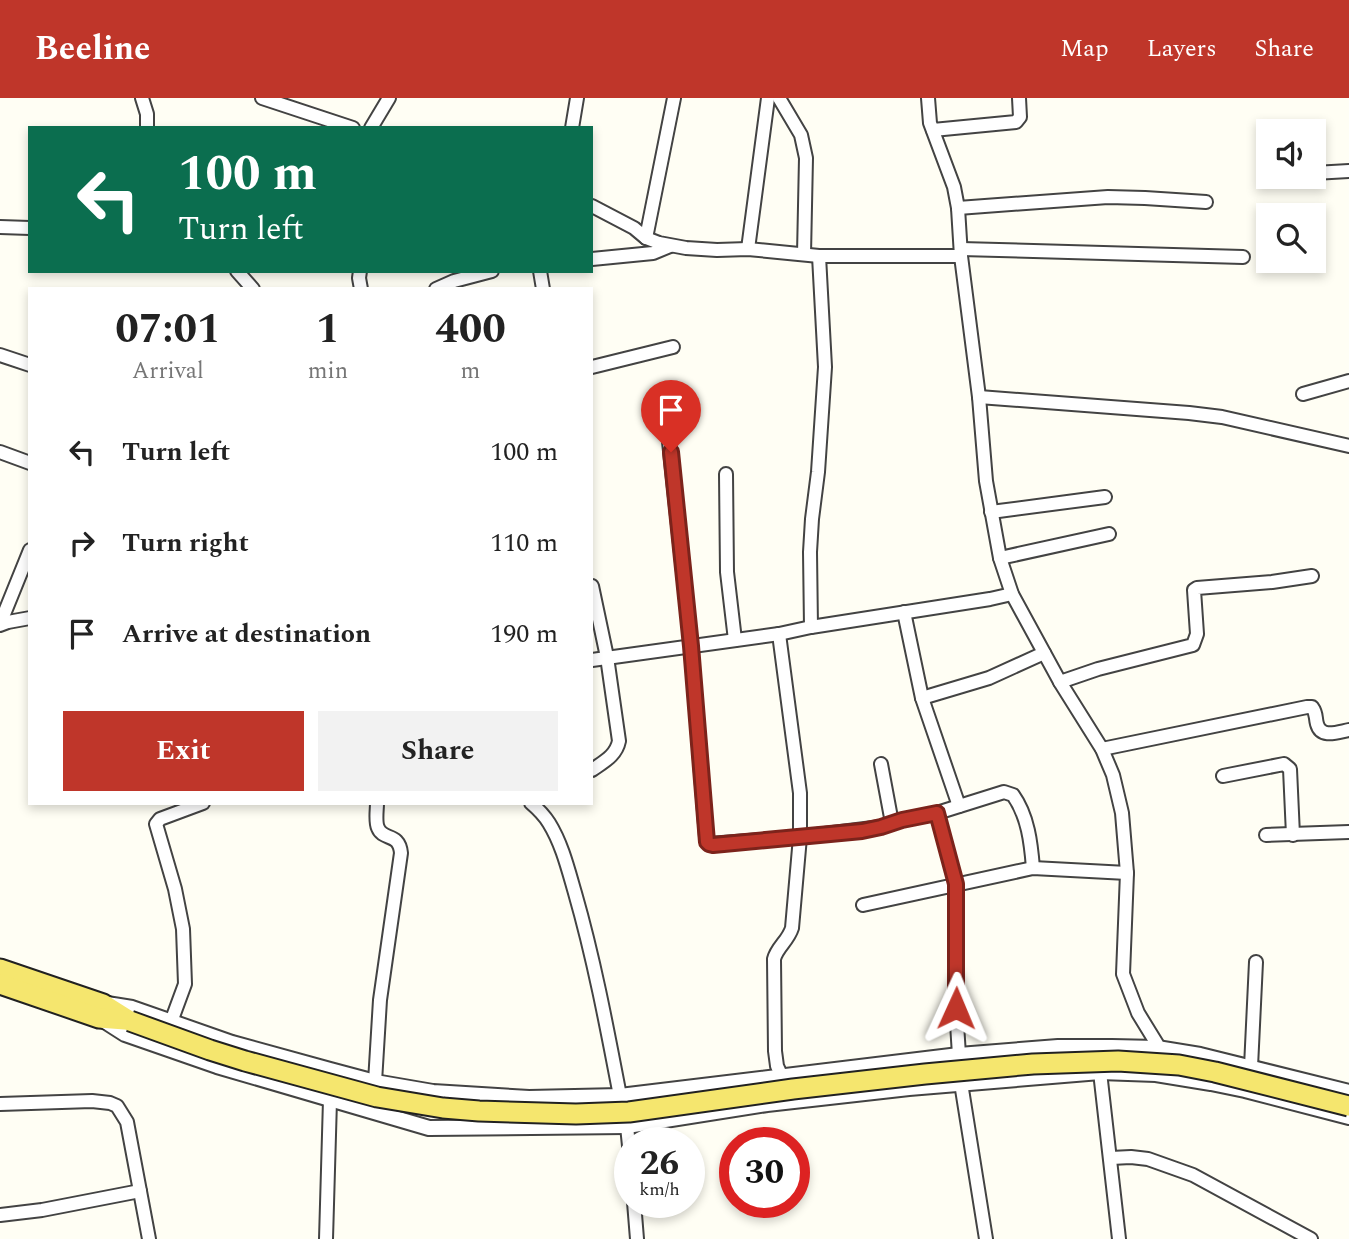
<!DOCTYPE html>
<html lang="en">
<head>
<meta charset="utf-8">
<style>
  :root { --surface:#fff; --page:#f2f2f2; --text:#222; --muted:#767676; --accent:#bf362a }
  body { margin:0; font-family:Spectral,serif; background:var(--page); color:var(--text); height:100vh; display:flex; flex-direction:column; font-size:26px; white-space:nowrap }
  * { box-sizing:border-box; margin:0 }
  p { font-size:23px; color:var(--muted) }
  .icon { flex:none; width:38px; height:38px; fill:none; stroke:currentColor; stroke-width:2; stroke-linecap:round; stroke-linejoin:round }
  .map { position:relative; flex:1; overflow:hidden }
  .details { position:absolute; left:28px; top:189px; width:565px; height:518px; display:flex; flex-direction:column; background:var(--surface); border-radius:0px; box-shadow:0 4px 10px #0003 }
  .details>* { flex:none }
  .banner { position:absolute; left:28px; top:28px; width:565px; height:147px; border-radius:0px; box-shadow:0 4px 10px #0003; background:#0b6e4f; color:#fff; overflow:hidden }
  .controls { position:absolute; left:1256px; top:21px; display:grid; gap:14px }
  .controls a { display:grid; place-items:center; width:70px; height:70px; border-radius:0px; background:var(--surface); box-shadow:0 4px 10px #0003; font-size:35px }
  .speed { position:absolute; left:614px; top:1029px; display:flex; gap:14px; font-size:35px; font-weight:700; text-align:center }
  .speed>* { display:grid; place-content:center; width:91px; height:91px; border-radius:50%; background:var(--surface); box-shadow:0 4px 10px #0003; line-height:1 }
  .speed small { font-size:18px; font-weight:400 }
  .speed .limit { border:10px solid #d22; background:#fff; color:#111 }
  .pin { position:absolute; display:grid; place-items:center; width:60px; height:60px; color:#fff; margin:-72px -30px; border-radius:50% 50% 50% 0; rotate:-45deg; box-shadow:0 0 7px #0007 }
  .pin .icon { rotate:45deg }
  .me { position:absolute; width:77px; margin:-38px; rotate:1deg; stroke-linejoin:round; filter:drop-shadow(0 0 5px #0008) }
  .turn { display:flex; align-items:center; gap:24px; height:147px; padding:0 35px; font-size:32px }
  .turn .icon { width:91px; height:91px; stroke-width:2.5 }
  .turn b { display:block; font-size:49px; line-height:60px }
  .eta { display:flex; justify-content:space-evenly; align-items:center; height:119px; text-align:center }
  .eta b { font-size:42px; font-weight:700; line-height:49px }
  .primary-button { display:flex; gap:14px; margin-top:auto; padding:14px 35px }
  .primary-button a { flex:1; height:80px; border-radius:0px; background:var(--accent); color:#fff; font-size:28px; font-weight:700; line-height:80px; text-align:center }
  .primary-button a+a { background:var(--page); color:var(--text) }
  ul { padding:0; list-style:none }
  li { display:flex; align-items:center; gap:21px; height:91px; padding:0 35px }
  li div { flex:1 }
  li b { display:block; font-size:26px }
  li em { font-style:normal }
  header { display:flex; align-items:center; gap:42px; box-sizing:border-box; height:98px; padding:0 35px; background:var(--accent); color:#fff }
  header strong { font-size:33px }
  nav { display:flex; gap:38px; margin-inline-start:auto; font-size:24px }
  .map>svg:first-child { display:block }
  .lines { fill:none; stroke-linecap:round; stroke-linejoin:round }
  .minor-casing { stroke:#434343; stroke-width:16 }
  .tertiary-casing { stroke:#434343; stroke-width:18 }
  .primary-casing { stroke:#212121; stroke-width:23 }
  .minor { stroke:#fff; stroke-width:12 }
  .tertiary { stroke:#fff; stroke-width:14 }
  .primary { stroke:#f5e66e; stroke-width:19 }
  .primary-bridge-casing { stroke:#212121; stroke-width:23; stroke-linecap:butt }
  .primary-bridge { stroke:#f5e66e; stroke-width:19 }
  .route-casing { stroke:#7c231b; stroke-width:18 }
  .route { stroke:#bf362a; stroke-width:12 }
</style>
</head>
<body>
<header>
<strong>Beeline</strong>
<nav><a>Map</a><a>Layers</a><a>Share</a></nav>
</header>
<div class="map">
<svg width="1349" height="1141" viewBox="0 0 1349 1141">
  <rect width="100%" height="100%" fill="#fffef4"/>
  <g class="lines">
    <g class="minor-casing">
      <g id="minor">
        <polyline points="142,0 147,16 147,30"/>
        <polyline points="262,0 353,30"/>
        <polyline points="779,0 801,37 806,60 804,156"/>
        <polyline points="928,0 930,25 954,89 958,110 961,158 979,299 986,383 1000,460 1012,496 1060,584 1102,651 1113,677 1122,715 1127,775 1123,876 1138,915 1157,946 1157,958"/>
        <polyline points="371,30 389,0"/>
        <polyline points="572,30 577,0"/>
        <polyline points="933,32 1016,24 1020,19 1019,0"/>
        <polyline points="1314,75 1349,73"/>
        <polyline points="592,108 634,130 646,140 659,145 686,150 717,152 748,151 819,158 961,158"/>
        <polyline points="958,110 1108,99 1145,100 1206,104"/>
        <polyline points="0,129 30,130"/>
        <polyline points="646,140 674,0"/>
        <polyline points="748,151 768,0"/>
        <polyline points="961,151 1243,159"/>
        <polyline points="592,161 653,155 670,148"/>
        <polyline points="237,173 253,191"/>
        <polyline points="360,173 359,180 361,191"/>
        <polyline points="540,173 543,191"/>
        <polyline points="436,191 454,183 492,173"/>
        <polyline points="0,257 30,267"/>
        <polyline points="592,269 673,249"/>
        <polyline points="1303,296 1349,283"/>
        <polyline points="979,299 1189,315 1222,319 1349,348"/>
        <path d="M666,316L691,548L706,739L709,746L800,739L881,729L902,722L937,715L1004,694L1013,697C1028,718 1031,745 1033,770"/>
        <polyline points="0,354 30,365"/>
        <polyline points="726,376 727,474 735,542"/>
        <polyline points="991,414 1105,399"/>
        <polyline points="1000,460 1109,436"/>
        <path d="M592,488L607,559L619,643C616,658 603,664 592,672"/>
        <polyline points="904,514 922,600 959,708"/>
        <polyline points="0,526 30,452"/>
        <polyline points="0,527 8,524 30,520"/>
        <polyline points="811,529 810,454 812,421 818,374 825,269 819,158"/>
        <path d="M779,536L800,695V739L792,830C788,843 777,849 774,861L775,953L777,968L782,979"/>
        <polyline points="592,562 779,536 811,529 990,501 1012,496"/>
        <polyline points="1060,584 1098,571 1193,547 1197,536 1194,492 1197,490 1272,484 1312,478"/>
        <polyline points="922,600 989,580 1044,555"/>
        <path d="M1102,651L1307,609H1312C1317,616 1315,619 1317,626C1321,641 1338,634 1349,632"/>
        <polyline points="881,666 892,725"/>
        <polyline points="1223,678 1284,666 1290,671 1293,737"/>
        <path d="M531,705C538,711 544,717 549,725C562,746 568,771 575,795C594,861 607,930 620,998"/>
        <polyline points="937,715 956,786 956,910 959,957"/>
        <polyline points="1266,737 1349,734"/>
        <polyline points="863,807 1033,770 1127,775"/>
        <polyline points="171,924 185,886 183,831 175,791 156,726 160,721 203,705"/>
        <polyline points="1100,974 1119,1141"/>
        <polyline points="1249,978 1251,969 1256,864"/>
        <path d="M375,984L380,902L401,755C399,734 383,743 378,730C375,724 377,712 377,705"/>
        <polyline points="961,985 986,1141"/>
        <polyline points="0,1006 92,1003 110,1005 117,1008 127,1024 149,1141"/>
        <polyline points="627,1028 630,1058"/>
        <polyline points="1111,1060 1131,1059 1148,1061 1193,1077 1311,1141"/>
        <polyline points="634,1104 637,1141"/>
        <polyline points="0,1117 42,1112 140,1093"/>
        <polyline points="326,1141 330,1002"/>
      </g>
    </g>
    <g class="tertiary-casing">
      <g id="tertiary">
        <polyline points="107,906 132,910 232,945 330,972 375,984 433,994 529,1000 620,998 959,957 1058,949 1112,949 1157,950 1200,957 1349,994"/>
        <polyline points="100,920 125,936 217,968 429,1030 627,1028 767,1006 909,990 1100,974 1156,976 1211,985 1245,992 1349,1019"/>
      </g>
    </g>
    <g class="primary-casing">
      <g id="primary">
        <polyline points="0,871 103,906 130,923"/>
        <polyline points="0,886 99,920 125,922"/>
      </g>
    </g>
    <use href="#minor" class="minor"/>
    <use href="#tertiary" class="tertiary"/>
    <use href="#primary" class="primary"/>
    <g class="primary-bridge-casing">
      <polyline id="primary-bridge" points="130,923 210,952 245,963 377,999 443,1010 479,1013 576,1016 629,1014 793,991 925,976 1033,966 1118,963 1179,967 1215,974 1349,1008"/>
    </g>
    <use href="#primary-bridge" class="primary-bridge"/>
  </g>
  <g class="lines">
    <g class="route-casing">
      <polyline id="route" points="671,354 691,548 707,744 709,746 713,747 862,733 881,729 902,722 937,715 956,786 956,910"/>
    </g>
    <use href="#route" class="route"/>
  </g>
</svg>
<div class="controls">
<a><svg class="icon" aria-label="sound" viewBox="0 0 24 24"><path d="M4 9h4l5-4v14l-5-4H4zM17 9q2 3 0 6"/></svg></a>
<a><svg class="icon" aria-label="search" viewBox="0 0 24 24"><circle cx="10" cy="10" r="6"/><path d="M15 15l6 6"/></svg></a>
</div>
<div class="speed"><div>26<small>km/h</small></div><div class="limit">30</div></div>
<div class="pin" style="left:671px;top:354px;background:#d93025"><svg class="icon" aria-label="arrive" viewBox="0 0 24 24"><path d="M6 21V4h12l-3 4 3 4H6"/></svg></div>
<svg class="me" style="left:956px;top:910px" viewBox="-20 -20 40 40"><path d="M0-17L14 15 0 8-14 15z" fill="#bf362a" stroke="#fff" stroke-width="4"/></svg>
<div class="banner">
<div class="turn"><svg class="icon" aria-label="left" viewBox="0 0 24 24"><path d="M17 20v-9H6M10 6l-5 5 5 5"/></svg><div><b>100 m</b>Turn left</div></div>
</div>
<section class="details">
<div class="eta">
<div><b>07:01</b><p>Arrival</p></div>
<div><b>1</b><p>min</p></div>
<div><b>400</b><p>m</p></div>
</div>
<ul>
<li><svg class="icon" aria-label="left" viewBox="0 0 24 24"><path d="M17 20v-9H6M10 6l-5 5 5 5"/></svg><div><b>Turn left</b></div><em>100 m</em></li>
<li><svg class="icon" aria-label="right" viewBox="0 0 24 24"><path d="M7 20v-9h11M14 6l5 5-5 5"/></svg><div><b>Turn right</b></div><em>110 m</em></li>
<li><svg class="icon" aria-label="arrive" viewBox="0 0 24 24"><path d="M6 21V4h12l-3 4 3 4H6"/></svg><div><b>Arrive at destination</b></div><em>190 m</em></li>
</ul>
<div class="primary-button"><a>Exit</a><a>Share</a></div>
</section>
</div>
</body>
</html>
